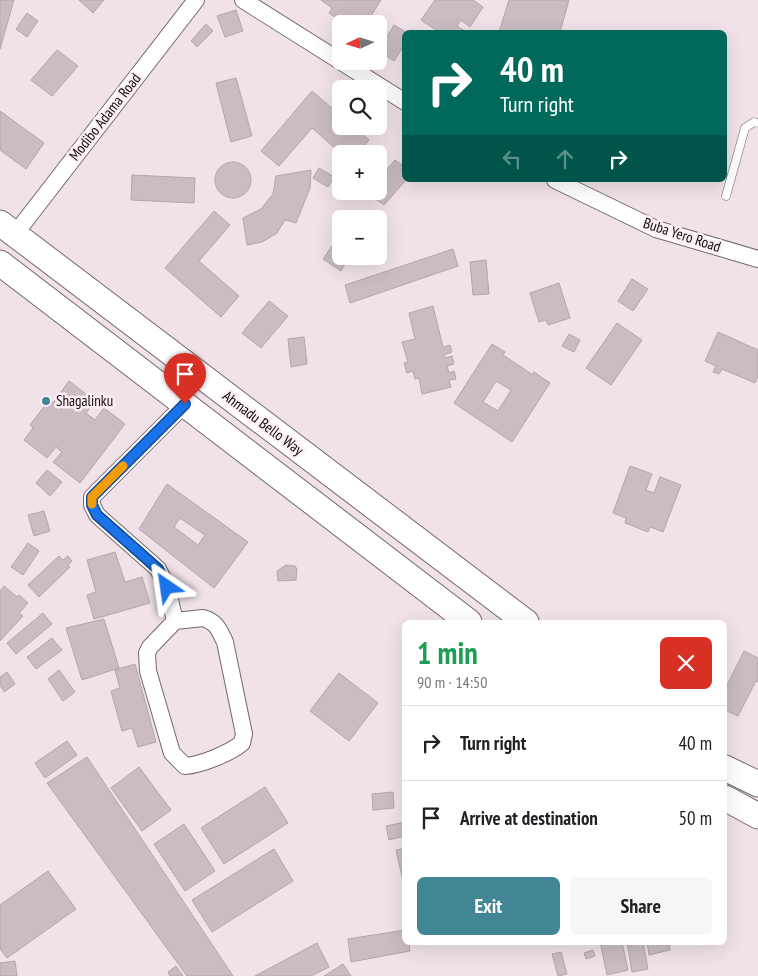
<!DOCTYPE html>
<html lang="en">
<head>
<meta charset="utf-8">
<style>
  :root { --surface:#fff; --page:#f6f6f6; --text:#202124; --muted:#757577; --line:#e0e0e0; --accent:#428595 }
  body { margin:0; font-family:"PT Sans Narrow",sans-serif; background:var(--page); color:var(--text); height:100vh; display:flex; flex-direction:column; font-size:19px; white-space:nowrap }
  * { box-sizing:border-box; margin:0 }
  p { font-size:16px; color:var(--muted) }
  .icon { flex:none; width:28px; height:28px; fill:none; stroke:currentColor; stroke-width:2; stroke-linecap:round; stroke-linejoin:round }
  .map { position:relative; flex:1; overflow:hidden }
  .panel { position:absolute; left:402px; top:620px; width:325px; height:325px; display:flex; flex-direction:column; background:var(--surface); border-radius:8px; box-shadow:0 5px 20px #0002 }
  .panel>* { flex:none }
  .guide { position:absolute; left:402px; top:30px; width:325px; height:152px; border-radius:8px; box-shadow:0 5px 20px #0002; background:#00695c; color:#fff; overflow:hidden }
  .needle { width:32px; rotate:266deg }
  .tools { position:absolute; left:332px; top:15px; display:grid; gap:10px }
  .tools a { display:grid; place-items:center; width:55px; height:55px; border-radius:8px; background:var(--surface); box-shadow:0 5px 20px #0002; font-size:25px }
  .pin { position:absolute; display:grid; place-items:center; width:42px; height:42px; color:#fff; margin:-51px -21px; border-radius:50% 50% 50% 0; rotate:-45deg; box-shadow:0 0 5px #0007 }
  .pin .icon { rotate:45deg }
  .me { position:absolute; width:55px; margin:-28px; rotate:328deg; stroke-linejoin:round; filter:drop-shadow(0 0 4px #0008) }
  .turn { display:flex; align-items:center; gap:18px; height:105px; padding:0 15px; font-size:22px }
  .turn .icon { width:65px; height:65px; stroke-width:2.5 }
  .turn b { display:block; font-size:35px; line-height:42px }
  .lanes { display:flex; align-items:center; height:48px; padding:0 15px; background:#0003; justify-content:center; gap:25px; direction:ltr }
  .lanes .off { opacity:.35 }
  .round { display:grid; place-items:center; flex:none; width:52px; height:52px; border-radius:8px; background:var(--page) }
  .head { display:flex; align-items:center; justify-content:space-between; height:85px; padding:0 15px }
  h1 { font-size:30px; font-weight:700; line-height:38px; color:#1e9e55 }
  .button { display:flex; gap:10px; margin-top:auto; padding:10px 15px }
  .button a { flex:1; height:58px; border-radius:8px; background:var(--accent); color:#fff; font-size:20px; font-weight:700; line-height:58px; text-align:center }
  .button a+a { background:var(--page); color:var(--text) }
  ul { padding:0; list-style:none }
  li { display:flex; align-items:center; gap:15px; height:75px; padding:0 15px; border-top:1px solid var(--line) }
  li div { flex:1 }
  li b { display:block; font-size:19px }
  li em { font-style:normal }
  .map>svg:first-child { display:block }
  .building { fill:#cabcc2; stroke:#b3a5ab; fill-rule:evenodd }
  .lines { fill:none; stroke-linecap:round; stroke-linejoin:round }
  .service-casing { stroke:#75686e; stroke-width:9 }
  .minor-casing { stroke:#75686e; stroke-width:18 }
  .primary-casing { stroke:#75686e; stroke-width:27 }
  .service { stroke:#fff; stroke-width:8 }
  .minor { stroke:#fff; stroke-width:16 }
  .primary { stroke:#fff; stroke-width:25 }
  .route-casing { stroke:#114b97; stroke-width:12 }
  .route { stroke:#1a73e8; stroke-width:9 }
  .slow { stroke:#f59e0b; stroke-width:9 }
  .poi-dot { fill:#428595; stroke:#fdeff5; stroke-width:2 }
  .labels { text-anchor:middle; stroke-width:5; stroke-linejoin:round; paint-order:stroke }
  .street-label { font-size:15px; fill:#0e0a0c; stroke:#fdeff5 }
  .poi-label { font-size:15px; fill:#0e0a0c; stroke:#fdeff5; text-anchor:start }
</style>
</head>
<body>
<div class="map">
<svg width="758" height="976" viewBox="0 0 758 976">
  <rect width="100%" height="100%" fill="#f0e2e8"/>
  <g class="building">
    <polygon points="0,0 14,0 0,49"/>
    <polygon points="79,0 104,0 93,13"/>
    <polygon points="321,0 381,0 366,24 361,24 355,20 352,24 345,24 329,13 332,8"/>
    <polygon points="435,0 473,0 483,7 470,27 461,20 457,26 466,32 439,32 421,20"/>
    <polygon points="509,0 569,0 560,32 499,32"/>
    <polygon points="236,10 243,31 225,37 217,16"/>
    <polygon points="27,13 38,21 27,37 16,29"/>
    <polygon points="206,24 213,31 197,47 191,41"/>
    <polygon points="394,25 406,32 405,44 394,61 379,51 379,50"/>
    <polygon points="57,50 78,66 52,96 31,80"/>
    <polygon points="236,78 252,136 231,142 216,83"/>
    <polygon points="312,91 341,116 341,126 354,126 369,140 358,154 342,154 312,128 279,166 261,151"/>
    <polygon points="0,111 44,143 26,169 0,150"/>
    <polygon points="395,160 405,167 406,180 384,205 367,193 368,191 379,191 379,178"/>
    <circle cx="233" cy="180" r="18"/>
    <polygon points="319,168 334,177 328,187 313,178"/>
    <polygon points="311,170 310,188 296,223 285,220 277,233 262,242 247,245 243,218 261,209 273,194 276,176"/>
    <polygon points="132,175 195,178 194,203 131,200"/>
    <polygon points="214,211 230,225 199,261 239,296 221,317 165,268"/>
    <polygon points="332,246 341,252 341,256 349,258 341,271 323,259"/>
    <polygon points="453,249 458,266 350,303 345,285"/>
    <polygon points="486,260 489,294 473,295 470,262"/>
    <polygon points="632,279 648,289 633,311 618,301"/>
    <polygon points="559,283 570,318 548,325 546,320 539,322 530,293"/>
    <polygon points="269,301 288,316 261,348 242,333"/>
    <polygon points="433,306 443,347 450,345 452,352 444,355 445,358 452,356 454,364 447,366 449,373 454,371 456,379 449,380 451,387 422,394 419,378 415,379 413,371 407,373 404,363 408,362 402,342 415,339 409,313"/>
    <polygon points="617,323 642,340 611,385 586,368"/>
    <polygon points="718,332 758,350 758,376 755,383 722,369 719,374 713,372 716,366 705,361"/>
    <polygon points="569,334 580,340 574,352 562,346"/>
    <polygon points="304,337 307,364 291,367 288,339"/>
    <path d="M492,344L505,352L503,355L533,375L534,372L550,383L512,442L454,403ZM496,381L511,390L498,411L483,402Z"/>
    <polygon points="69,381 95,401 86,413 95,420 104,408 125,424 80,483 53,462 62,452 56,447 47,458 24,440 33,428 30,425 49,400 53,403"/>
    <polygon points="630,466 652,474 646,490 654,493 660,477 681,485 663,532 650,527 648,532 625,523 626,518 613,513"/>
    <polygon points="47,470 62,482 50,496 36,483"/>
    <path d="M167,484L248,542L214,588L139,529ZM180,518L205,535L198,545L174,527Z"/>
    <polygon points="44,511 50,531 34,536 28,515"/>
    <polygon points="28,543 39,551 23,575 11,567"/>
    <polygon points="115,552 125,582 142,577 150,603 94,619 87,595 96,592 87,560"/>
    <polygon points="59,556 63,560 68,556 72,561 68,565 70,567 39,597 28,585"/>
    <polygon points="286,565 295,566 297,569 296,580 278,581 277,571"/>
    <polygon points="4,586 17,597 19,595 28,603 19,613 23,616 0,641 0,591"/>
    <polygon points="43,613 52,624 16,654 7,643"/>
    <polygon points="104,619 119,668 82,680 66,628"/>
    <polygon points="52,638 62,650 36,669 27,657"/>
    <polygon points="744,651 758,658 758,682 756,681 738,716 725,710 725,689"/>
    <polygon points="135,664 156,742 138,747 132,728 122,731 111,691 120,688 115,670"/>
    <polygon points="59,670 75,692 63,701 48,679"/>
    <polygon points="7,672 15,684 4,692 0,685 0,677"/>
    <polygon points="339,673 378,703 349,741 310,711"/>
    <polygon points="67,741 77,755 45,778 35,763"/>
    <polygon points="87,757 233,976 187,976 47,783"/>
    <polygon points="139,767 171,810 142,831 111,788"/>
    <polygon points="265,787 288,823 224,864 201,828"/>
    <polygon points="393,792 394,808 373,810 372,794"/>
    <polygon points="405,822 405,836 389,840 386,826"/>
    <polygon points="184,824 215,871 185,891 154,844"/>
    <polygon points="405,848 405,890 396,850"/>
    <polygon points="274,849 293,881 212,932 192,900"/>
    <polygon points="48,871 76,909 7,958 0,949 0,905"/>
    <polygon points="405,930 405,942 409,942 410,951 351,962 348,939"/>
    <polygon points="600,942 622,942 628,970 607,975"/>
    <polygon points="627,942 643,942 648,969 632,972"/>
    <polygon points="647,942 669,942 670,950 649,955"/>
    <polygon points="317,943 329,967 311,976 255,976"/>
    <polygon points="593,950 595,956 586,959 584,953"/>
    <polygon points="561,952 567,974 558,976 552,954"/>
    <polygon points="15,961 17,976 0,976 0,963"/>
    <polygon points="343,964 351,976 324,976"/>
    <polygon points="176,966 183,976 170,976 168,972"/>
  </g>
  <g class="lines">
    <g class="service-casing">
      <polyline id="service" points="726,196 745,128 754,122 758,123"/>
    </g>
    <g class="minor-casing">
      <g id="minor">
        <polyline points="243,0 405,102"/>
        <polyline points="555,180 656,229 758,259"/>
        <polyline points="15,234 196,0"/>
        <path d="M203,618C217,622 219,630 225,642L244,734L242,743C230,753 201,765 185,766L172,753L148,671L147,653L150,647L175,621Z"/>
        <polyline points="175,621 167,587 158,569 97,515 92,505 92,497 185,404"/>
      </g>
    </g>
    <g class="primary-casing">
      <g id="primary">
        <polyline points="0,223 526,622"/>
        <polyline points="0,263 469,622"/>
        <polyline points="725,768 758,784"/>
        <polyline points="725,798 758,816"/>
      </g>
    </g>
    <use href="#service" class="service"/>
    <use href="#minor" class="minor"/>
    <use href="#primary" class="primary"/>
  </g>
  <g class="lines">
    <g class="route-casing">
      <polyline id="route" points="167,587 158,569 97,515 92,505 92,497 185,404"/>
    </g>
    <use href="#route" class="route"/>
    <polyline class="slow" points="92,504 92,497 123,466"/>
  </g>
  <circle class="poi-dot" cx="46" cy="401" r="5"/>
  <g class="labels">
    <g class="street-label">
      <text transform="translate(105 117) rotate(-52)" y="5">Modibo Adama Road</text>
      <text transform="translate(682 235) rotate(18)" y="5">Buba Yero Road</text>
      <text transform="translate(263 423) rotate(37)" y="5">Ahmadu Bello Way</text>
    </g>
    <g class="poi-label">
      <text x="56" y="406">Shagalinku</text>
    </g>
  </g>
</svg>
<div class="tools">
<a><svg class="needle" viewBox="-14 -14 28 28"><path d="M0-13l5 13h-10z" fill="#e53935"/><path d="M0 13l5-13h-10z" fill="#757577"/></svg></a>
<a><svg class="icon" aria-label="search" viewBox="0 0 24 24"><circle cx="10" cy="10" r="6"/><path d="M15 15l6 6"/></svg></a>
<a>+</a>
<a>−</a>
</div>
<div class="pin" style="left:185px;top:404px;background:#d93025"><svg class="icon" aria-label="arrive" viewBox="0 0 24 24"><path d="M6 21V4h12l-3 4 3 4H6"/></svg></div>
<svg class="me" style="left:167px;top:587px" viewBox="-20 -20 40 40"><path d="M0-17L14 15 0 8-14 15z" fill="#1a73e8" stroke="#fff" stroke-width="4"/></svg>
<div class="guide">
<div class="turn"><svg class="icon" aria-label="right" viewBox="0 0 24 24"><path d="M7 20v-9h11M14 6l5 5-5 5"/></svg><div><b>40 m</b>Turn right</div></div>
<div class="lanes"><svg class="icon off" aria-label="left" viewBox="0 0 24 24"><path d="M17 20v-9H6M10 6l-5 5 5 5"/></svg><svg class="icon off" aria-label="ahead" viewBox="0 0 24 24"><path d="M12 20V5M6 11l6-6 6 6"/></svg><svg class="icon" aria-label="right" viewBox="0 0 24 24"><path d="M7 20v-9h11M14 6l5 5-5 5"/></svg></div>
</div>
<section class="panel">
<div class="head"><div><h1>1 min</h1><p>90 m · 14:50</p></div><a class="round" style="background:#d93025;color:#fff"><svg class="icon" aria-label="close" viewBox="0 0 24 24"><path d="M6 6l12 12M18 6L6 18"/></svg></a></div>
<ul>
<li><svg class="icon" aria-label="right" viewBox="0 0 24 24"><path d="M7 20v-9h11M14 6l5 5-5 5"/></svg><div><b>Turn right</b></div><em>40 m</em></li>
<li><svg class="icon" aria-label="arrive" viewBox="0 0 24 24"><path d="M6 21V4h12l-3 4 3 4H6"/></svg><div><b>Arrive at destination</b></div><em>50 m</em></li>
</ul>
<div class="button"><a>Exit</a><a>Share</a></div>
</section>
</div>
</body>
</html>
